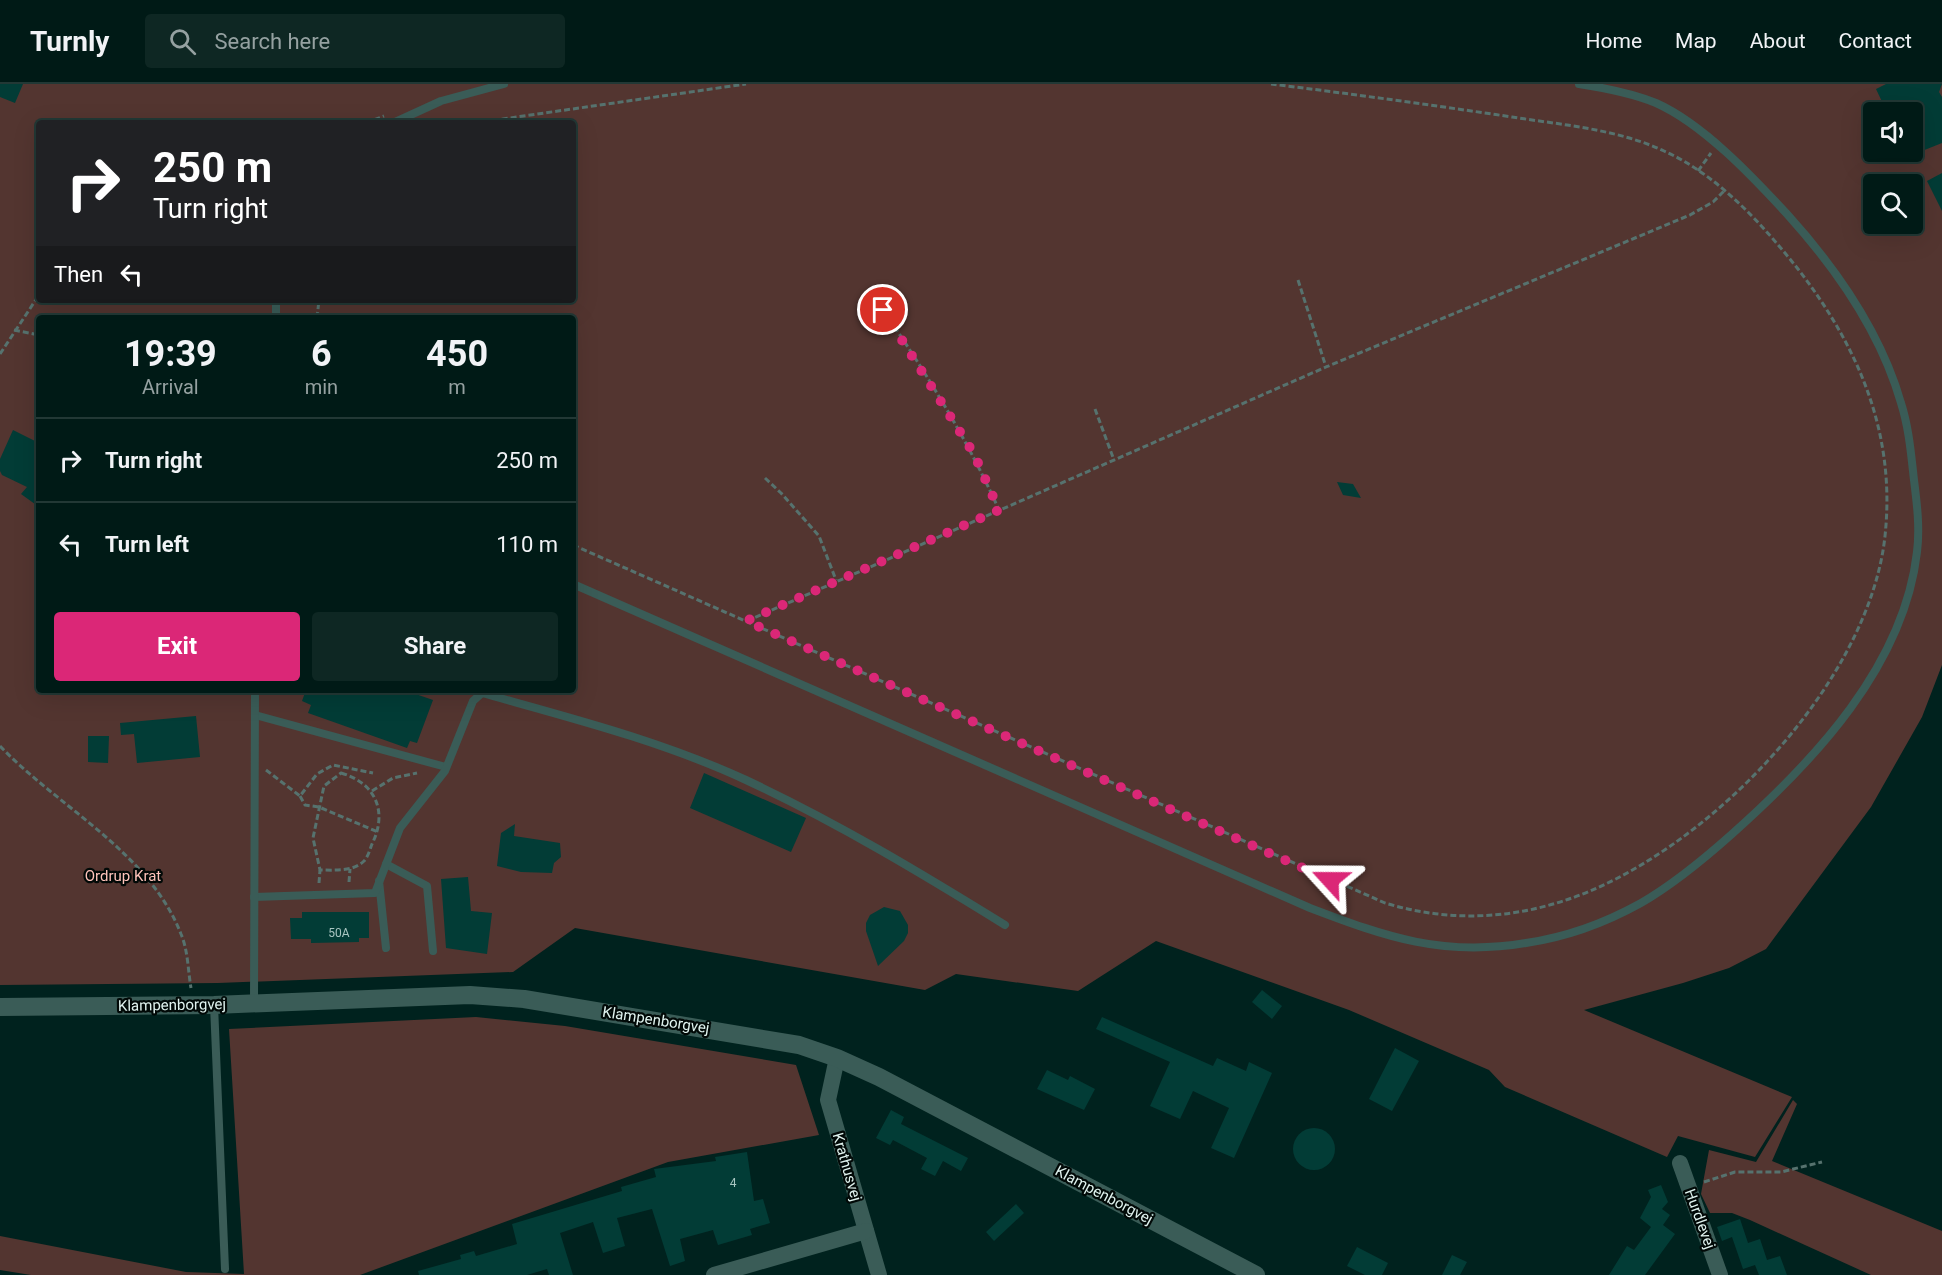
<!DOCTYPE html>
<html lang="en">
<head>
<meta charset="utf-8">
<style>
  :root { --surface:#001a16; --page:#0e2723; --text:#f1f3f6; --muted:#95a1a1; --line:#223835; --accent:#db2777 }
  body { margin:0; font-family:Roboto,sans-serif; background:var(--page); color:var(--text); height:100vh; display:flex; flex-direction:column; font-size:22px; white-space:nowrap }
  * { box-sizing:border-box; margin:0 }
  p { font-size:20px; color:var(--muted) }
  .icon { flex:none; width:33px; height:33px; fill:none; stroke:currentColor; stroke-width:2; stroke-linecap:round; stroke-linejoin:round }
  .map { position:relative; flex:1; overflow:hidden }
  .drawer { position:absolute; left:36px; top:231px; width:540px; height:378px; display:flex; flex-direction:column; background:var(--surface); border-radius:6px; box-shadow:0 6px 24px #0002,0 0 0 2px var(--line) }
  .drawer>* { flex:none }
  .guide { position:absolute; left:36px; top:36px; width:540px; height:183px; border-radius:6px; box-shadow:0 6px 24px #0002,0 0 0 2px var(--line); background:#202124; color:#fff; overflow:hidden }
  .fabs { position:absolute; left:1863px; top:18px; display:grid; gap:12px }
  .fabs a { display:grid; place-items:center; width:60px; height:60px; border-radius:6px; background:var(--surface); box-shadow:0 6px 24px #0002,0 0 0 2px var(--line); font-size:30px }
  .pin { position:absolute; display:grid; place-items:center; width:51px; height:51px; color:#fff; margin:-26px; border:3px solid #fff; border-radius:50%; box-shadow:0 2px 6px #0007 }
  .me { position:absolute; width:66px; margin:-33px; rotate:294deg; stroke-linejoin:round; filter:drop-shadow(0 0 4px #0008) }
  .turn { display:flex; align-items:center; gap:21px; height:126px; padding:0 18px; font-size:27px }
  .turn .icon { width:78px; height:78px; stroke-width:2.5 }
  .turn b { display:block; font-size:42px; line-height:51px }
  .then { display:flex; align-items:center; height:57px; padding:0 18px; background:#0003; gap:12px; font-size:22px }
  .eta { display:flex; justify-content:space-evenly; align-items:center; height:102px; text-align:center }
  .eta b { font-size:36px; font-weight:700; line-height:42px }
  .button { display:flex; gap:12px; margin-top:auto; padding:12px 18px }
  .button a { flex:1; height:69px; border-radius:6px; background:var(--accent); color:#fff; font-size:24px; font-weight:700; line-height:69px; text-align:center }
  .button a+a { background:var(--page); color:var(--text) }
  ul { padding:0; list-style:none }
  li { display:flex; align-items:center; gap:18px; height:84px; padding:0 18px; border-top:2px solid var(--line) }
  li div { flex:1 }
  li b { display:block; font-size:22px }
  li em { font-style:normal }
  header { display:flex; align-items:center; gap:36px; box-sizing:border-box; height:84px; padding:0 30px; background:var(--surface); border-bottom:2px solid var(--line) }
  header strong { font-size:28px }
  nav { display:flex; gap:33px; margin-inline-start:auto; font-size:21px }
  .search { width:420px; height:54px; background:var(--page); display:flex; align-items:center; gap:15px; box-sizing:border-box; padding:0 21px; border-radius:6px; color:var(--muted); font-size:22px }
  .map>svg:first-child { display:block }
  .green { fill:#533530; fill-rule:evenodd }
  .building { fill:#023c36 }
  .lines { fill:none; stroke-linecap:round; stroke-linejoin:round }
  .path { stroke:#56726e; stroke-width:3; stroke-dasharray:6 3; stroke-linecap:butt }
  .service { stroke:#3a5c57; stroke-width:8 }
  .minor { stroke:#3a5c57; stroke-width:16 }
  .tertiary { stroke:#3a5c57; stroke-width:18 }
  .route { stroke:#db2777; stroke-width:10; stroke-dasharray:0 18 }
  .labels { text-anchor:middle; stroke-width:4.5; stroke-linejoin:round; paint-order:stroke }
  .number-label { font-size:12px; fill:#a8c5c1 }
  .park-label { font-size:15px; fill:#fec3ba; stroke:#010907 }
  .street-label { font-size:15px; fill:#e0f3ef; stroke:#010907 }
</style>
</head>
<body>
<header>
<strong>Turnly</strong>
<div class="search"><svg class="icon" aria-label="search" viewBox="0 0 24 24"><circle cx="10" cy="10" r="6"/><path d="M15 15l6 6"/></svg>Search here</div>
<nav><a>Home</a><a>Map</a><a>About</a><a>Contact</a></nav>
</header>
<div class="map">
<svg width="1942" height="1191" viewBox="0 0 1942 1191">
  <rect width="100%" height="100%" fill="#00221e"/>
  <g class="green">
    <path d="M0,0H1942V581L1922,633L1871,723L1766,865L1729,884L1683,899L1584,926L1792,1013L1755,1073L1678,1052L1667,1073L1505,1003L1489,986L1349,926L1156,857L1078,907L956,890L925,906L575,844L513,888L218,899L0,901ZM1874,28H1912V68H1874ZM39,39H573V216H39ZM1874,100H1912V140H1874ZM39,234H573V606H39Z"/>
    <polygon points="476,933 565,942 796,981 819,1051 668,1078 360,1191 31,1191 0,1186 0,1152 186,1188 244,1190 229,945"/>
    <polygon points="1793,1016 1797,1020 1772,1077 1942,1147 1942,1191 1871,1191 1750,1136 1732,1129 1710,1129 1701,1110 1709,1066 1756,1078"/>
  </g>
  <g class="building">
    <polygon points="0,0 23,0 15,19 0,13"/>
    <polygon points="1886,0 1942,0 1939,8 1942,13 1942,59 1912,71 1912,28 1886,26 1876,5"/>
    <polygon points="1942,89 1942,127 1927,97"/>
    <polygon points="13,346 39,359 39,423 21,410 27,403 2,391 0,387 0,375"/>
    <polygon points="1337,398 1353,400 1361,414 1343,411"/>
    <polygon points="306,606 404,606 433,616 417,659 410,657 407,664 308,629 311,621 302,617"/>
    <polygon points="196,632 200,673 137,679 134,650 121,651 120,639"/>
    <polygon points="88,652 109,652 108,679 88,678"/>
    <polygon points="704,689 806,734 791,768 690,724"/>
    <polygon points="515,740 514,752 560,759 561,773 554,779 552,789 521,788 497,782 501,749"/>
    <polygon points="468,793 471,827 492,829 487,870 446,864 441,795"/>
    <polygon points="884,823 900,827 908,841 908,849 904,857 878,882 866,847 866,839 870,831"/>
    <polygon points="302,828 369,828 369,854 359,854 359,858 311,859 311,855 291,855 290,834 302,834"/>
    <polygon points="1262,906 1282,922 1272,935 1252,918"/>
    <polygon points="1102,933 1213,982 1217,974 1246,987 1249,978 1272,989 1234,1074 1211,1064 1229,1024 1193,1007 1180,1035 1150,1022 1170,978 1096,945"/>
    <polygon points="1395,964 1419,977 1392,1027 1369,1015"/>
    <polygon points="1047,986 1068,996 1070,992 1095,1005 1084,1026 1037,1005"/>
    <polygon points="891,1026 904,1033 901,1040 968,1074 961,1087 943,1077 935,1092 921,1085 927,1074 893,1056 890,1061 876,1054"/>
    <circle cx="1314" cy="1065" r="21"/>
    <polygon points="747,1068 754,1117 763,1115 770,1139 750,1145 752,1151 718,1161 713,1146 680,1155 685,1177 670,1182 652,1125 617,1134 625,1162 603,1169 593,1138 560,1149 573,1191 549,1191 547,1185 527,1191 419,1191 418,1187 461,1175 460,1171 474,1167 476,1172 517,1160 512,1140 622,1107 621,1103 656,1093 654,1085 716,1077 715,1073"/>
    <polygon points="1661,1101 1668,1118 1662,1125 1670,1131 1663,1141 1675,1150 1645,1191 1609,1191 1627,1162 1634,1166 1651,1143 1640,1134 1651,1113 1648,1106"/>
    <polygon points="1016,1120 1024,1129 994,1157 986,1148"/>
    <polygon points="1740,1135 1748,1159 1760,1155 1767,1176 1780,1172 1787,1191 1759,1191 1755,1181 1743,1185 1732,1153 1722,1157 1717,1143"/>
    <polygon points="1357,1163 1388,1179 1382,1191 1365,1191 1347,1182"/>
    <polygon points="1452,1171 1467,1178 1460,1191 1442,1191"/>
  </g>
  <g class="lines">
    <g class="path">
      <polyline points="366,39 384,32"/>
      <polyline points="475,39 746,0"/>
      <polyline points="1698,87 1711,69"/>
      <polyline points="1298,196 1326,283"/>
      <path d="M867,212L872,210C920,279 965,350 999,426"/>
      <polyline points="317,234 319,216"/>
      <polyline points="14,246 39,251"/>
      <polyline points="0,270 39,211"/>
      <polyline points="1095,325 1114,376"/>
      <polyline points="765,394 781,409 819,452 836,496"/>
      <path d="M573,461L1385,819C1444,837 1505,836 1563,817C1702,773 1869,602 1885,452C1896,350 1859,264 1798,185C1762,140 1718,91 1664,67C1617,45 1563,41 1512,33C1432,21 1352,10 1271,0"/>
      <polyline points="747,537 1326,283 1690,131 1713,118 1724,107"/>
      <path d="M0,662C58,723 149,768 181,850C188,866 188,887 191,904"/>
      <polyline points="266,686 300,712 317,690 333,681 373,689"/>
      <path d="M341,689C376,699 388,728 372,760C370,765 368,773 364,777C353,788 334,786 320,786L313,754L324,702Z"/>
      <polyline points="372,707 393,694 417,689"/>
      <polyline points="300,712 305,721 319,723 378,748"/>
      <polyline points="349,798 350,785"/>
      <polyline points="319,799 320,786"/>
      <polyline points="1704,1098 1735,1088 1781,1088 1822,1078"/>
    </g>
    <g class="service">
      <polyline points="393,39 441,17 504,0"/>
      <polyline points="276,216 276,234"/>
      <path d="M573,500L1310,824C1386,853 1443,873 1526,859C1567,853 1605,839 1641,819C1674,800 1704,775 1732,750C1814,677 1904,582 1917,468C1920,444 1917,420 1914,396C1911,370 1909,344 1901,319C1881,249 1835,183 1787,130C1752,92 1703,40 1656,19C1632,9 1605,4 1579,0"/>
      <polyline points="255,631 446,683"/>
      <polyline points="386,780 427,802 433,867"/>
      <polyline points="379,797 386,864"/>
      <path d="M254,813L375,809L400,744L445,687L473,617L482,609C571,634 662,657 746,696C836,738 921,789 1005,841"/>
      <polyline points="254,919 255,606"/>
      <polyline points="214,921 225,1185"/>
    </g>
    <g class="minor">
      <polyline points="837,974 828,1016 879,1191"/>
      <polyline points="1680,1079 1720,1191"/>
      <polyline points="714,1191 866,1147"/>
    </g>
    <polyline class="tertiary" points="0,923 214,921 470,911 524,915 799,961 837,974 879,993 1256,1191"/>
  </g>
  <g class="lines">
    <polyline class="route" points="883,226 974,370 999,426 746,537 1330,796"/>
  </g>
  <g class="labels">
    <g class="number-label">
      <text x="339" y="853">50A</text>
      <text x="733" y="1103">4</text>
    </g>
    <g class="park-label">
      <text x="123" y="797">Ordrup Krat</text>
    </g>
    <g class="street-label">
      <text transform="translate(172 921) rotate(-1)" y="5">Klampenborgvej</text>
      <text transform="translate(656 936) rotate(9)" y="5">Klampenborgvej</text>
      <text transform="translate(847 1083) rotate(74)" y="5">Krathusvej</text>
      <text transform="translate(1104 1111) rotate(28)" y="5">Klampenborgvej</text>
      <text transform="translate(1700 1135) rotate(70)" y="5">Hurdlevej</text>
    </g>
  </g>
</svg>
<div class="fabs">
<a><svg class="icon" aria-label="sound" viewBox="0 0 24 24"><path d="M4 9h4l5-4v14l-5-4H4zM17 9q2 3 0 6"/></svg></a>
<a><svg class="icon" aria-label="search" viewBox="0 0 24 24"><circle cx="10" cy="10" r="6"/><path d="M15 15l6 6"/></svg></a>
</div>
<div class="pin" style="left:883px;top:226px;background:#d93025"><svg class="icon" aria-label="arrive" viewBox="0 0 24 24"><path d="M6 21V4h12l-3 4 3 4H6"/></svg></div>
<svg class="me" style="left:1330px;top:796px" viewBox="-20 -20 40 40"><path d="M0-17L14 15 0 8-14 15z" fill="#db2777" stroke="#fff" stroke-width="4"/></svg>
<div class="guide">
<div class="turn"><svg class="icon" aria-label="right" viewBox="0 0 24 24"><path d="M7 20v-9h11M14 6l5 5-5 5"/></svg><div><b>250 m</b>Turn right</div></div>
<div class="then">Then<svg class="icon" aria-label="left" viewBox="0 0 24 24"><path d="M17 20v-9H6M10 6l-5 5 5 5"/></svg></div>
</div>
<section class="drawer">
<div class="eta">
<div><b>19:39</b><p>Arrival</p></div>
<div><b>6</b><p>min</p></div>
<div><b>450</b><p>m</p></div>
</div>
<ul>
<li><svg class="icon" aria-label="right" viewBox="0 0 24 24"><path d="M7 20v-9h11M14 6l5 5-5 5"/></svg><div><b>Turn right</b></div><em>250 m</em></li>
<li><svg class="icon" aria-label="left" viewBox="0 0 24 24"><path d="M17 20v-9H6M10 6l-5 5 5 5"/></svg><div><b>Turn left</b></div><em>110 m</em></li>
</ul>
<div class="button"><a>Exit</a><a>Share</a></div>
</section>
</div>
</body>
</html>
